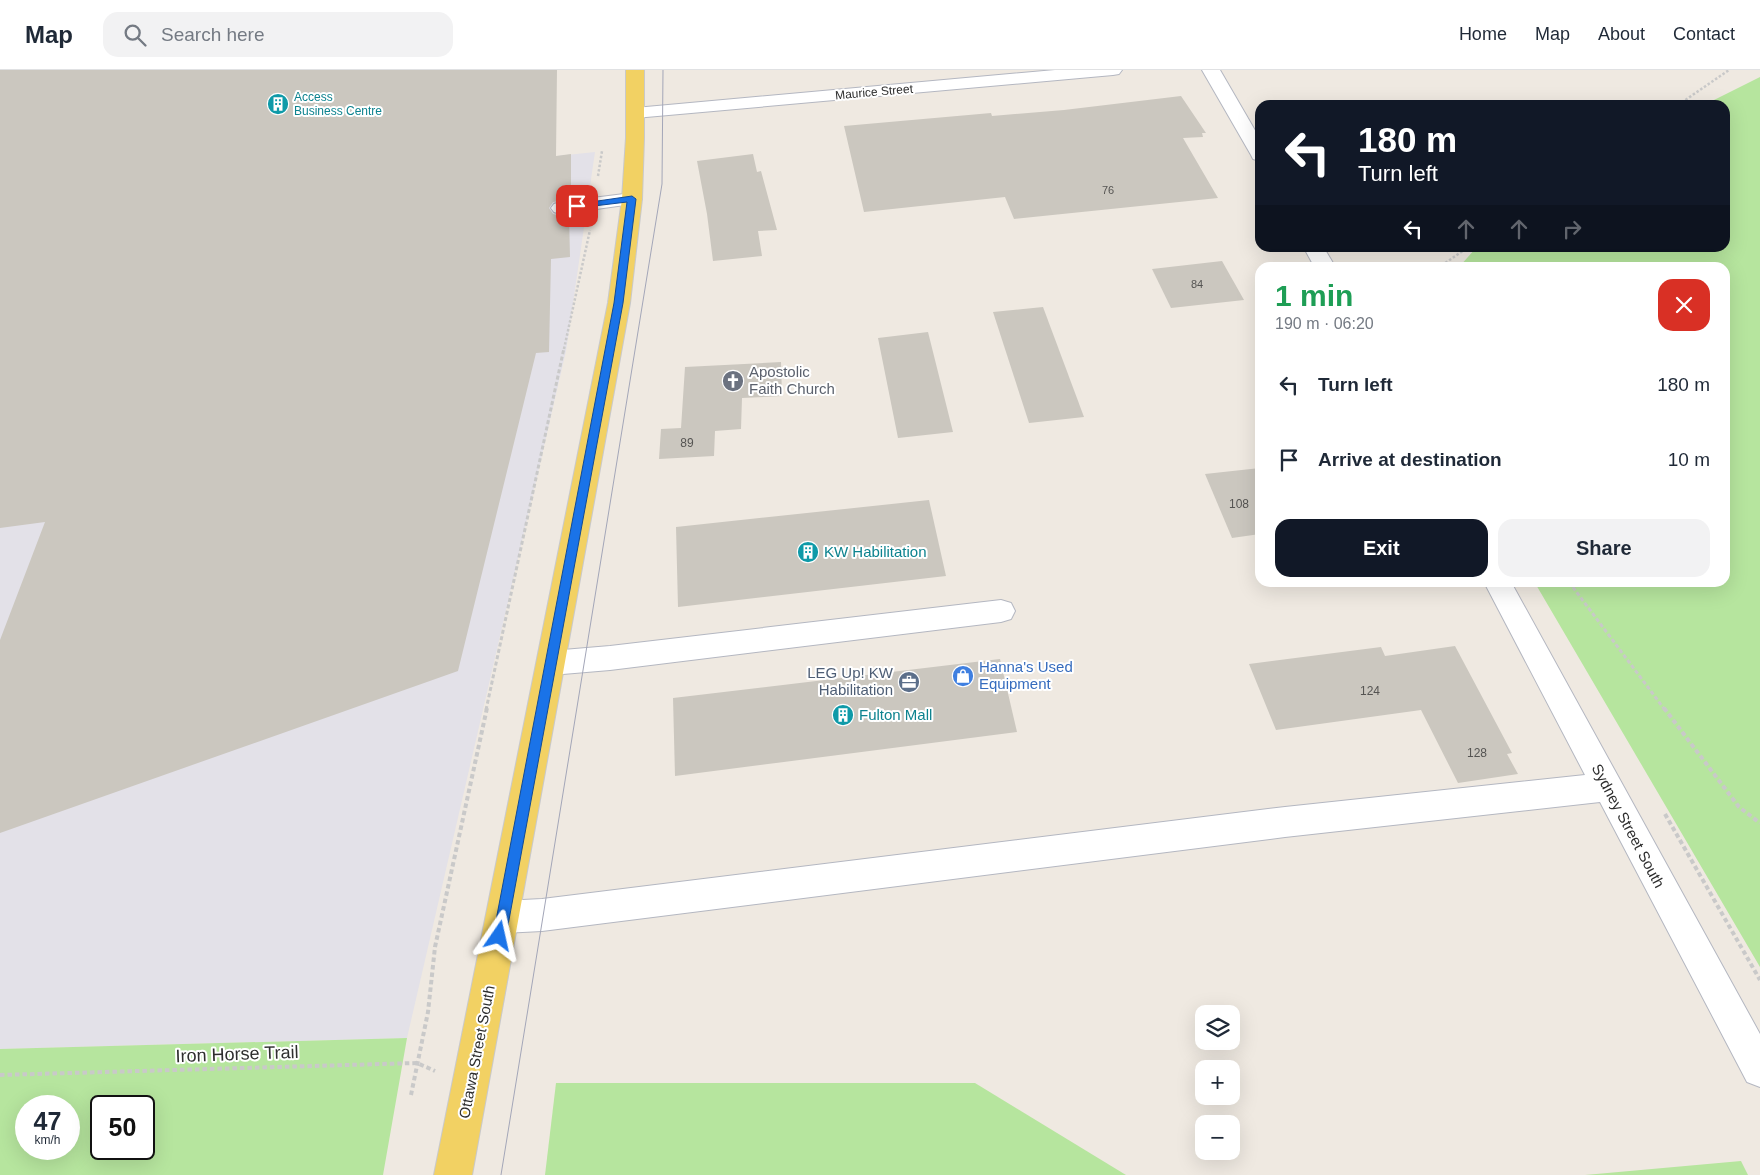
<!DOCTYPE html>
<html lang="en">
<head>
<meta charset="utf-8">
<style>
  :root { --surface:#fff; --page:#f2f2f3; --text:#1f2937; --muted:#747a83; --line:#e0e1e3; --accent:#111827 }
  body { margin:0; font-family:Arial,sans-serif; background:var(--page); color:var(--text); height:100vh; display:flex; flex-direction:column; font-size:19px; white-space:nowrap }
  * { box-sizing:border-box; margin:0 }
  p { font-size:16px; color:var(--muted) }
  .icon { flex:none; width:28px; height:28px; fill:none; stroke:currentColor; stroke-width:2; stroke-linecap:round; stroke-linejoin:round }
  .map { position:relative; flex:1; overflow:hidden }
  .panel { position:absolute; left:1255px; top:192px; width:475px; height:325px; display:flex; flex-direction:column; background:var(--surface); border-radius:15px; box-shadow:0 5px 20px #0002 }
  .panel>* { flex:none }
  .guide { position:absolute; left:1255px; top:30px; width:475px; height:152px; border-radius:15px; box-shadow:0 5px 20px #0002; background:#111827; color:#fff; overflow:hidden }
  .fabs { position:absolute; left:1195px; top:935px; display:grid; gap:10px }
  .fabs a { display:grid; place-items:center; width:45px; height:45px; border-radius:10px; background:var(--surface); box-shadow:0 5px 20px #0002; font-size:25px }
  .speed { position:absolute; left:15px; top:1025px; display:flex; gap:10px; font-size:25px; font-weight:700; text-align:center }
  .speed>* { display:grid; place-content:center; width:65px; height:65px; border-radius:50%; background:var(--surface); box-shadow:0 5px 20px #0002; line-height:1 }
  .speed small { font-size:12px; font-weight:400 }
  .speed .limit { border:2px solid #111; border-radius:8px; background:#fff; color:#111 }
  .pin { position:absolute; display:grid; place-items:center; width:42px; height:42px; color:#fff; margin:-21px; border-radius:10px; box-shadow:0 2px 8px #0006 }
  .me { position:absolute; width:55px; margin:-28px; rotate:11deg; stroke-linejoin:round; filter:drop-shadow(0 0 4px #0008) }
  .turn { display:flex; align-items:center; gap:18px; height:105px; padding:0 20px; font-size:22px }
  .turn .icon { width:65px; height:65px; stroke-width:2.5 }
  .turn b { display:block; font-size:35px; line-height:42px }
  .lanes { display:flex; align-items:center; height:48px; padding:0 20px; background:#0003; justify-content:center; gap:25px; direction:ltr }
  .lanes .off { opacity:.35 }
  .round { display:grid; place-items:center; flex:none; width:52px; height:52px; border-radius:15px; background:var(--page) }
  .overview { display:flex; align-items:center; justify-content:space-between; height:85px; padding:0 20px }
  h1 { font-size:30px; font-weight:700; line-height:38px; color:#1e9e55 }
  .cta { display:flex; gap:10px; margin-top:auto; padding:10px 20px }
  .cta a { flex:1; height:58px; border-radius:15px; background:var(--accent); color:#fff; font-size:20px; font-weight:700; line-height:58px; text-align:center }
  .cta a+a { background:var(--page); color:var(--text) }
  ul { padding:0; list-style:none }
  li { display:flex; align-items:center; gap:15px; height:75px; padding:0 20px }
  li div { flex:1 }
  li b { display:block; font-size:19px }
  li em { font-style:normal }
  header { display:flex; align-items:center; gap:30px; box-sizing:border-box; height:70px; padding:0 25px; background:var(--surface); border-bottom:1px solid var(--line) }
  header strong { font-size:24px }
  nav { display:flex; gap:28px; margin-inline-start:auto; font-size:18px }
  .search { width:350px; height:45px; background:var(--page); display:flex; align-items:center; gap:12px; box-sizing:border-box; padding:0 18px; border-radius:15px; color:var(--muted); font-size:19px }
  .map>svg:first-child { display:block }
  .industrial { fill:#e3e1e8 }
  .green { fill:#b6e59e; fill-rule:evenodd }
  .building { fill:#cbc7bf }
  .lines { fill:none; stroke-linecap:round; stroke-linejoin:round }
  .minor-casing { stroke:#b4b7c1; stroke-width:2 }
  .major-casing { stroke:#c9c9c9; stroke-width:2 }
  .path-far2 { stroke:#c9c9c9; stroke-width:2.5; stroke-dasharray:2.5 2; stroke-linecap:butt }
  .path-far1 { stroke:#c9c9c9; stroke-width:3; stroke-dasharray:4 2.5; stroke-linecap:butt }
  .path { stroke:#c9c9c9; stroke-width:4; stroke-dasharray:4.5 3; stroke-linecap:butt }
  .minor { fill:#fff; fill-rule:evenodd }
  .major { fill:#f2d163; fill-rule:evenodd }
  .tram { stroke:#a3a6b8; stroke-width:1 }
  .route { fill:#1a73e8; stroke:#114b97 }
  .labels { text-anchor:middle; stroke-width:4; stroke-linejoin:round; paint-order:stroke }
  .far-number-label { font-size:11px; fill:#555452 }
  .far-street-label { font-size:12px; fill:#2e2e2e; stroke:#fff }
  .far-culture-label { font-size:12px; fill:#0d838f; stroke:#fff; text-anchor:start }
  .number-label { font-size:12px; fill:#555452 }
  .worship-label { font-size:15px; fill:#5b616d; stroke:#fff; text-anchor:start }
  .culture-label { font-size:15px; fill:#0d838f; stroke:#fff; text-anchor:start }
  .shop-label { font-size:15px; fill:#366cbe; stroke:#fff; text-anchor:start }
  .service-label { font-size:15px; fill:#4e5e75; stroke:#fff; text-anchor:end }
  .street-label { font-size:15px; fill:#2e2e2e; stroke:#fff }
  .near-street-label { font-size:18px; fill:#2e2e2e; stroke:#fff }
</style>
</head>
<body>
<header>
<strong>Map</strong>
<div class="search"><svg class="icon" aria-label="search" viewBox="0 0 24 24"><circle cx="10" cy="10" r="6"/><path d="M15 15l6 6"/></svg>Search here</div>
<nav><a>Home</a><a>Map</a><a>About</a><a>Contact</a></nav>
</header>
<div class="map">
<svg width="1760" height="1105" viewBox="0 0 1760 1105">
  <rect width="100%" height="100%" fill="#efe9e1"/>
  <polygon class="industrial" points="595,82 566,281 407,968 0,979 0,146"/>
  <g class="green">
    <polygon points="1760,7 1760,897 1535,513 1725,512 1725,198 1459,197 1476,178 1725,178 1725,35 1704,35"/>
    <path d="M407,968L383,1105H0V979ZM69,1036V1079H26V1036ZM144,1036V1079H101V1036Z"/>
    <polygon points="556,1013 975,1013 1126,1105 545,1105"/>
    <polygon points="1741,1091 1748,1105 1585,1105"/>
  </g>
  <g class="building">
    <polygon points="0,0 557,0 556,86 571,84 571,117 569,118 569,129 553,132 549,138 553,144 561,146 569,145 570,187 551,189 549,282 536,283 458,601 0,763 0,570 45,452 0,458"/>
    <polygon points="1181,26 1206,63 1202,63 1203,67 1183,68 1218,128 1014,149 1005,127 864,142 844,56 991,43 992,46 1064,40"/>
    <polygon points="753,84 757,102 761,101 777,160 758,161 762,186 713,191 707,144 697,91"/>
    <polygon points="1222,191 1244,230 1171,238 1152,199"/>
    <polygon points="1043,237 1084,347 1029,353 993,242"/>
    <polygon points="928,262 953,362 898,368 878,268"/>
    <polygon points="781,292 782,326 742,328 741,359 715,361 714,386 659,389 661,359 681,358 685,297"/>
    <polygon points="1260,398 1260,464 1232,468 1205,404"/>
    <polygon points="929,430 946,506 678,537 676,457"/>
    <polygon points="1455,576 1512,683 1507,684 1518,704 1458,713 1421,640 1276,660 1249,594 1381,577 1385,586"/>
    <polygon points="1000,589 1017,662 675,706 673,628"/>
  </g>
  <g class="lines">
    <g class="minor-casing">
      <g id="minor">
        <polygon points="1055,0 1122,0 1119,4 1113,5 635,48 629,47 626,43 629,39 635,38"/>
        <polygon points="1202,0 1220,0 1260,69 1260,91 1253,89 1251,85"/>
        <polygon points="632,123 639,125 642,129 639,133 561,144 554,142 551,138 554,134 561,132"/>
        <polygon points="1304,178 1324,178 1336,198 1315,198"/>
        <polygon points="1484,512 1511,512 1760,964 1760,1017 1747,1012 1600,732 1285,767 542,861 503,863 491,859 487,847 491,835 503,831 542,829 1285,737 1585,705"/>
        <polygon points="1001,530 1011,533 1015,541 1011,549 1001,552 610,600 551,605 541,602 537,593 541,584 551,581 610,576"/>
      </g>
    </g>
    <g class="major-casing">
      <polygon id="major" points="626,0 644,0 644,68 642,129 630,233 472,1105 434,1105 608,233 622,129 626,68"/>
    </g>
    <g class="path-far2">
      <polyline points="1678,35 1729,0"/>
      <polyline points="598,106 602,81"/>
      <polyline points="1438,198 1467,178"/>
      <polyline points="564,279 590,160"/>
    </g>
    <g class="path-far1">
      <polyline points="1569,512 1665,640"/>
      <polyline points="486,640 564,278"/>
    </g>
    <g class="path">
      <polyline points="1664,638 1739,737 1760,753"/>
      <polyline points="1665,744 1760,910"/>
      <polyline points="0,1005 417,993 435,1001"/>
      <polyline points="411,1025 428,942 435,877 487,638"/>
    </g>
    <use href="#minor" class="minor"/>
    <use href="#major" class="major"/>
    <polyline class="tram" points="501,1105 662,114 663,0"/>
  </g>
  <polygon class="route" points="632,126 636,129 623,233 506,866 504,871 499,873 495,871 493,866 614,233 627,132 577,138 573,136 577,134"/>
  <defs>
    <g id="building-disc" transform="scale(1.125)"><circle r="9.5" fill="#0f9aa8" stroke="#fff"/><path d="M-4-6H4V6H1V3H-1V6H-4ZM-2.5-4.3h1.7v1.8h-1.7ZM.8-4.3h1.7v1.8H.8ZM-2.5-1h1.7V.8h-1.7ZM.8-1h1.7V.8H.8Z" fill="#fff"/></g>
    <g id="church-disc" transform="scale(1.125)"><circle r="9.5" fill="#6b7280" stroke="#fff"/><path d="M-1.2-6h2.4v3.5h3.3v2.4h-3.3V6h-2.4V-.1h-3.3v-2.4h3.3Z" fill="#fff"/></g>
    <g id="shop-disc" transform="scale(1.125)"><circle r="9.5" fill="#3f7fe0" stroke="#fff"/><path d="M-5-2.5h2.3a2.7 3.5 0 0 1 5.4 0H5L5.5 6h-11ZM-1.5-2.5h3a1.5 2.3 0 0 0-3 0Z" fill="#fff"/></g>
    <g id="office-disc" transform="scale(1.125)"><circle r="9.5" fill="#5c6f8a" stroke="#fff"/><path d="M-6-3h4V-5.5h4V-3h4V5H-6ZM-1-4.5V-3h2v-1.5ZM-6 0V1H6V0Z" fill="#fff"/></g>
  </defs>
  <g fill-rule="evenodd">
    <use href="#building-disc" x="278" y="34"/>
    <use href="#church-disc" x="733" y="311"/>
    <use href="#building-disc" x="808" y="482"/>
    <use href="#shop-disc" x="963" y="606"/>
    <use href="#office-disc" x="909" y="612"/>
    <use href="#building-disc" x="843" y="645"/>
  </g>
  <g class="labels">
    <g class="far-number-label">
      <text x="1108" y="124">76</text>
      <text x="1197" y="218">84</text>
    </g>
    <g class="far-street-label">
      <text transform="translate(874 22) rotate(-5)" y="4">Maurice Street</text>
    </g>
    <g class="far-culture-label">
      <text x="294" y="31">Access<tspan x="294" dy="14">Business Centre</tspan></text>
    </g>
    <g class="number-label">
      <text x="687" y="377">89</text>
      <text x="1239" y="438">108</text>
      <text x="1370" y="625">124</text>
      <text x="1477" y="687">128</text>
    </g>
    <g class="worship-label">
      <text x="749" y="307">Apostolic<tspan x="749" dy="17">Faith Church</tspan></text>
    </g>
    <g class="culture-label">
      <text x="824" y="487">KW Habilitation</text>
      <text x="859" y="650">Fulton Mall</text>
    </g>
    <g class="shop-label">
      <text x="979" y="602">Hanna's Used<tspan x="979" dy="17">Equipment</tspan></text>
    </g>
    <g class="service-label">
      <text x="893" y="608">LEG Up! KW<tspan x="893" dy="17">Habilitation</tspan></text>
    </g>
    <g class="street-label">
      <text transform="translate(1628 756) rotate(62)" y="5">Sydney Street South</text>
      <text transform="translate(477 982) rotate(-79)" y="5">Ottawa Street South</text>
    </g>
    <g class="near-street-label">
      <text transform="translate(237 984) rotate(-2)" y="6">Iron Horse Trail</text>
    </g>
  </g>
</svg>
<div class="fabs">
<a><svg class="icon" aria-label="layers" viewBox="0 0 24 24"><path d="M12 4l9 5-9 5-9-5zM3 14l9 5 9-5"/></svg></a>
<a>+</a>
<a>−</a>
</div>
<div class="speed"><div>47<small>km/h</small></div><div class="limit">50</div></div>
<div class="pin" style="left:577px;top:136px;background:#d93025"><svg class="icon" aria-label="arrive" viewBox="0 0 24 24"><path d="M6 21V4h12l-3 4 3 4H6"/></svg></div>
<svg class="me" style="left:499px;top:866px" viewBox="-20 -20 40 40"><path d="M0-17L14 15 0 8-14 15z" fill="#1a73e8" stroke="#fff" stroke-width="4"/></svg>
<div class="guide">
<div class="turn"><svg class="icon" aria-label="left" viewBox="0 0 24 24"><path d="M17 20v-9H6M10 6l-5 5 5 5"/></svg><div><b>180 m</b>Turn left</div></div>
<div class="lanes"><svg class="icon" aria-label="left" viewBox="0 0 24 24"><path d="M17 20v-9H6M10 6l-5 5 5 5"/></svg><svg class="icon off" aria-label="ahead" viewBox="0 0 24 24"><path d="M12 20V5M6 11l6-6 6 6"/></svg><svg class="icon off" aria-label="ahead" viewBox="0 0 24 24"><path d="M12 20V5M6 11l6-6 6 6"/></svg><svg class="icon off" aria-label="right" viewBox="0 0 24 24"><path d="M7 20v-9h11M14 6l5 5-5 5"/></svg></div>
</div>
<section class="panel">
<div class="overview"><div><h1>1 min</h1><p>190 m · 06:20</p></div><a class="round" style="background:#d93025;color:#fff"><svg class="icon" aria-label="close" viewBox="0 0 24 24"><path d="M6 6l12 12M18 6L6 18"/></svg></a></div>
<ul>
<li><svg class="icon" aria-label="left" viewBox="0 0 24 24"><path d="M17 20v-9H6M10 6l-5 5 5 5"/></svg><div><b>Turn left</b></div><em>180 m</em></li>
<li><svg class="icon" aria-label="arrive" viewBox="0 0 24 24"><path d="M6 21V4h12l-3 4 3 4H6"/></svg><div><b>Arrive at destination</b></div><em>10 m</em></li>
</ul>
<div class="cta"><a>Exit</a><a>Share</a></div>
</section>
</div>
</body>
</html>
